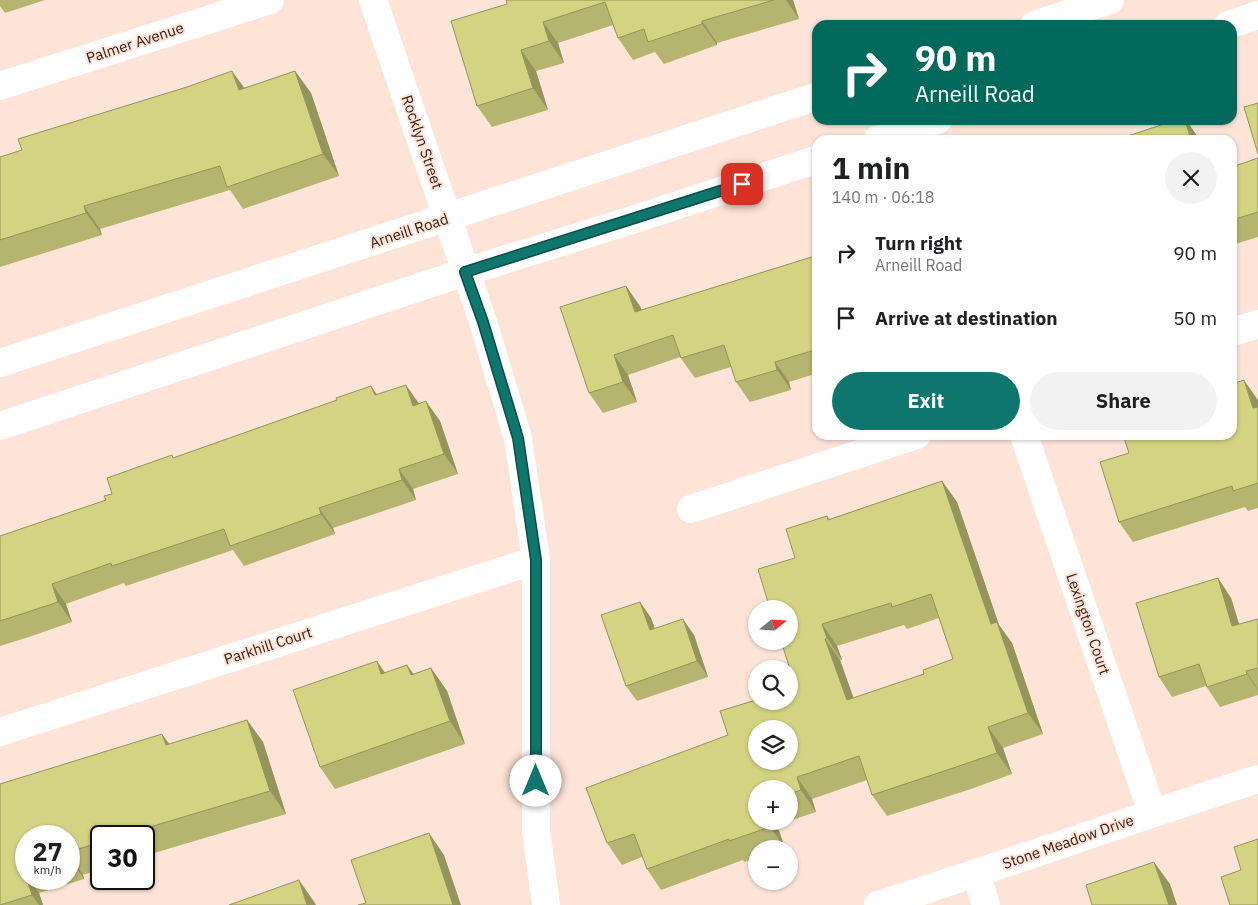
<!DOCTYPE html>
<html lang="en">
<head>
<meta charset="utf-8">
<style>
  :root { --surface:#fff; --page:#f2f2f2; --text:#202124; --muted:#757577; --accent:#0f766e }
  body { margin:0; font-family:"IBM Plex Sans",sans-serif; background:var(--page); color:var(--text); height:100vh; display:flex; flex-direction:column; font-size:19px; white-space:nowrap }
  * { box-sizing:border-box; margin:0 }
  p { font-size:16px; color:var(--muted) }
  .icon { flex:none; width:28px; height:28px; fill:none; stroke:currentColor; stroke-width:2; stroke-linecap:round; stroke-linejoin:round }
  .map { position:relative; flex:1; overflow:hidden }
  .details { position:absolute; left:812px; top:135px; width:425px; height:305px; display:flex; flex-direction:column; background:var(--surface); border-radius:15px; box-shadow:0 1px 4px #0004 }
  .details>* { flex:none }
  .hud { position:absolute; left:812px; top:20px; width:425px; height:105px; border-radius:15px; box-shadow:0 1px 4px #0004; background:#00695c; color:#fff; overflow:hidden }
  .needle { width:32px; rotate:72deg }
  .fabs { position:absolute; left:748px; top:600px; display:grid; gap:10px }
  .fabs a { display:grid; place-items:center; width:50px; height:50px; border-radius:50%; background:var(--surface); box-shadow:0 1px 4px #0004; font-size:25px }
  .speed { position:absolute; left:15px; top:825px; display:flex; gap:10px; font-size:25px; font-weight:700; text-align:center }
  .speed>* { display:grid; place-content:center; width:65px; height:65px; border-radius:50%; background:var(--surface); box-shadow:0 1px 4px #0004; line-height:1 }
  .speed small { font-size:12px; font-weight:400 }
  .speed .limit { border:2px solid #111; border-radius:8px; background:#fff; color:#111 }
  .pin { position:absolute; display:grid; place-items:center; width:42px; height:42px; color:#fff; margin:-21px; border-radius:10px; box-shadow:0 2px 8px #0006 }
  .me { position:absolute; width:55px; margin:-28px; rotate:0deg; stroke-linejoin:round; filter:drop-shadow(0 0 4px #0008) }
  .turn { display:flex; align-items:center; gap:18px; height:105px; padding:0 20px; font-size:22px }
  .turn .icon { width:65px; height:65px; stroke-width:2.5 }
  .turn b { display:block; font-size:35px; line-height:42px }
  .round { display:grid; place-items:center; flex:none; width:52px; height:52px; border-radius:26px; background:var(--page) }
  .summary { display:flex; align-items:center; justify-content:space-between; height:85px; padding:0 20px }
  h1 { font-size:30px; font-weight:800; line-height:38px }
  .cta { display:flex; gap:10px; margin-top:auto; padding:10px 20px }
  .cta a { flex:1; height:58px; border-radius:30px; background:var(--accent); color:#fff; font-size:20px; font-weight:800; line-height:58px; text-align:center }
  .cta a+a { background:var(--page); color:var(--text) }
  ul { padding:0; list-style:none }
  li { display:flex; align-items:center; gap:15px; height:65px; padding:0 20px }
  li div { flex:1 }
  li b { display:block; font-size:19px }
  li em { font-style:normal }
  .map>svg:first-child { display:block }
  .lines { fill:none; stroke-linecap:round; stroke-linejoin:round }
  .minor { stroke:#fff; stroke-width:28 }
  .major { stroke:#fff; stroke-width:28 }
  .wall { fill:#b5b570; fill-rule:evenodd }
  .shaded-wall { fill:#94945b }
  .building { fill:#d3d382; stroke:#94945b; fill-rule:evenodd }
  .route-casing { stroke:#0a4d48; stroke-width:12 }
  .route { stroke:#0f766e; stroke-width:9 }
  .labels { text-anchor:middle; stroke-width:4; stroke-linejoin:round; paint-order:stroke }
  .street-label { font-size:15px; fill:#331b0f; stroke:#fee4d7 }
</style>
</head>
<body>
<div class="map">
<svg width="1258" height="905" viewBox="0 0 1258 905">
  <rect width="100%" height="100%" fill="#fee4d7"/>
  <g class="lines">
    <g class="minor">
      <polyline points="373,0 482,319 518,438 536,560 536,830 546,905"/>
      <polyline points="0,86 270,0"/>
      <polyline points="1232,332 1258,324"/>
      <polyline points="1024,435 1152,812"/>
      <polyline points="691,509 917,435"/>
      <polyline points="0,732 536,560"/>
      <polyline points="976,874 986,905"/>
      <path d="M878,905C1006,865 1131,819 1258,779"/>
    </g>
    <g class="major">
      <polyline points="1034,25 1110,0"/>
      <polyline points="1228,25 1258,15"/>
      <polyline points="877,140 938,120"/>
      <polyline points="0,363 818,96"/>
      <polyline points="0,426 465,272 629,221 818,159"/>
    </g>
  </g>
  <g class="wall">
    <polygon points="0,0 45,0 5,13 0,6"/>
    <polygon points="506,0 793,0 799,19 717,43 717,45 664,64 655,52 633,60 618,38 613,25 558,43 564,63 536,71 548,110 492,127 477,106 507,4"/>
    <polygon points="295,71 311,93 339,176 243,209 230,190 100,229 102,235 0,267 0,157 244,88"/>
    <polygon points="1258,158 1258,237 1232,245 1232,167"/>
    <polygon points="818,255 818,373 789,382 791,390 750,402 736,382 731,367 695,378 680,357 628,375 637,402 603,413 589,393 640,306 641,310"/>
    <polygon points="371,386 377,395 419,404 440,421 458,474 413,489 416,500 333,528 335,534 244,566 233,550 126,586 124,583 66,604 72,622 29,637 0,646 0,536 106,500 112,494 172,455 173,458 337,400"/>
    <polygon points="1258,400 1258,508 1248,511 1245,507 1133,542 1119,522 1129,453"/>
    <path d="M942,481L957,502L999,625L1012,643L1043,734L1003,748L1012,774L971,789L887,816L872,795L867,780L812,799L816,812L789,821V789H756V821H787L777,825L785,848L756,849V858L744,862L743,860L661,890L647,869L642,857L622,865L607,843L728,735L796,688L795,558L827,516L830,519ZM939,618L953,659L924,674L853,698L840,660H842L837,646L904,625L907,629Z"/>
    <polygon points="1218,578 1231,598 1239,624 1258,619 1258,695 1220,707 1206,686 1172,697 1159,677"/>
    <polygon points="640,602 651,618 655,629 694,635 708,677 637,701 626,686"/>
    <polygon points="431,668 447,691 465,744 335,789 320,767 385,673 414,674"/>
    <path d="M247,720L263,742L286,814L144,856V836H101V869L83,875L84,879L39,893L43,905H0V784L170,744ZM26,836H69V879H26Z"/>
  </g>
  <g class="shaded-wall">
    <polygon points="786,0 793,0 799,19"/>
    <polygon points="702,21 717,43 717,45 702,24"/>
    <polygon points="543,22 558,43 564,63 549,41"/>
    <polygon points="521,50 536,71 548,110 533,88"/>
    <polygon points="232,71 248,93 239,90"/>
    <polygon points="295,71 311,93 339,176 323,154"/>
    <polygon points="1185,120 1186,120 1198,137 1199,140 1191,140"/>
    <polygon points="84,206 100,229 102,235 86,213"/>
    <polygon points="626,286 640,306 649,332 635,312"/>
    <polygon points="614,355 628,375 637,402 623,382"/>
    <polygon points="775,362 789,382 791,390 777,370"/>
    <polygon points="1244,380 1258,400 1258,416 1253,408"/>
    <polygon points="406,385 420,405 413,406"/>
    <polygon points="371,386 385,406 375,395"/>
    <polygon points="426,401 440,421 458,474 444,454"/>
    <polygon points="399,469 413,489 416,500 402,480"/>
    <polygon points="942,481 957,502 999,625 1012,643 1043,734 1028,713 991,624"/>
    <polygon points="319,508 333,528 335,534 321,514"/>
    <polygon points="1218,578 1231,598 1246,646 1232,626"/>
    <polygon points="52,584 66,604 72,622 58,602"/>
    <polygon points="640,602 651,618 661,646 650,630"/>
    <polygon points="683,619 694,635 708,677 697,661"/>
    <polygon points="822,624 837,646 842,660 827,638"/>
    <polygon points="825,639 840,660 862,721 847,700"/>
    <polygon points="377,661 392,683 381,674"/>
    <polygon points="407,665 423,687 411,675"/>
    <polygon points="431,668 447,691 465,744 450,721"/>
    <polygon points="1246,671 1258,689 1258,690 1247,674"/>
    <polygon points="247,720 263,742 286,814 270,791"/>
    <polygon points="988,727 1003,748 1012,774 997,753"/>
    <polygon points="162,734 178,756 166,745"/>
    <polygon points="797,777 812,799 816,812 801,790"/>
    <polygon points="768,821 775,821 777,825 785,848 770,827"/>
    <polygon points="429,833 444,855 461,905 453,905"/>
    <polygon points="69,854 83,875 84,879 69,857"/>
    <polygon points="1154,862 1170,884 1177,905 1169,905"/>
    <polygon points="26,879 29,879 39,893 43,905 39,905 32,895"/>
    <polygon points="299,880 315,903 316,905 307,905"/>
  </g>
  <g class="building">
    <polygon points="506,0 774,0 702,21 702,24 648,42 644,29 618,38 605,2 543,22 549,41 521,50 533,88 477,106 451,21 507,4"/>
    <polygon points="232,71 239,90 295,71 323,154 227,187 220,166 84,206 86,213 0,240 0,157 22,150 18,139 187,87"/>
    <polygon points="1258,103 1258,154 1244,107"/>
    <polygon points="1176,120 1185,120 1191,140 1126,140 1125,137"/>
    <polygon points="1258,158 1258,212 1232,220 1232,167"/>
    <polygon points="818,255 818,349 775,362 777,370 736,382 724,345 681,358 673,335 614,355 623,382 589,393 560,307 626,286 635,312"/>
    <polygon points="1244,380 1253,408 1258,407 1258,483 1233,491 1232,486 1119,522 1100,462 1129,453 1123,435 1232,435 1232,384"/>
    <polygon points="406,385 413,406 426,401 444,454 399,469 402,480 319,508 321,514 230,546 224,529 112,566 111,563 52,584 58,602 0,621 0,536 106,500 104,496 112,494 107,478 172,455 173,458 337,400 336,398 371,386 375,395"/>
    <path d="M942,481L991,624L997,622L1028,713L988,727L997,753L956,767L872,795L859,756L797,777L801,790L789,794V789H756V821H768L770,827L729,841V839L647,869L634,834L607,843L586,788L728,735L720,711L756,700V701H789V690L796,688L781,641H789V609H770L758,569L795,558L786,529L827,516L828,520ZM931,594L953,659L923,670L924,674L847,700L825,639L827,638L822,624L891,603L892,607ZM756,729H789V761H756Z"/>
    <polygon points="1218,578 1232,626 1258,619 1258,668 1246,671 1247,674 1207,687 1199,664 1159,677 1136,603"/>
    <polygon points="640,602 650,630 683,619 697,661 626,686 601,615"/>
    <polygon points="377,661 381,674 407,665 411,675 431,668 450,721 320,767 293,690"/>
    <polygon points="247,720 270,791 120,836 101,836 101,842 69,852 69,836 26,836 26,870 24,870 32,895 0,905 0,784 162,734 166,745"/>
    <polygon points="429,833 453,905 358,905 366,903 351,860"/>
    <polygon points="1258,839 1258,905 1230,905 1221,877 1241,870 1234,847"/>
    <polygon points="1154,862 1169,905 1092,905 1086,885"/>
    <polygon points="299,880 307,905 229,905"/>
  </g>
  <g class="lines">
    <g class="route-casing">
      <polyline id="route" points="536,781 536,560 518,438 483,322 465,272 742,184"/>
    </g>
    <use href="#route" class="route"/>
  </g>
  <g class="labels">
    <g class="street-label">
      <text transform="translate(135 43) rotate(-18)" y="5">Palmer Avenue</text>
      <text transform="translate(422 142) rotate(71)" y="5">Rocklyn Street</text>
      <text transform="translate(409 231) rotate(-18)" y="5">Arneill Road</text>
      <text transform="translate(1088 624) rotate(71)" y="5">Lexington Court</text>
      <text transform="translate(268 646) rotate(-18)" y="5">Parkhill Court</text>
      <text transform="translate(1068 842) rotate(-19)" y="5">Stone Meadow Drive</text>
    </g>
  </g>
</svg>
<div class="fabs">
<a><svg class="needle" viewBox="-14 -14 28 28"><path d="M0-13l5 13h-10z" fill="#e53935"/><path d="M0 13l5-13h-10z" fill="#757577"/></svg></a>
<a><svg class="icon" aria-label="search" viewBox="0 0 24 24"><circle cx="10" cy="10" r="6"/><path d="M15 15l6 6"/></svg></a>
<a><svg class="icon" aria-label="layers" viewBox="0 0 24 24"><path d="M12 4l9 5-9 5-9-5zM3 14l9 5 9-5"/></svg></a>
<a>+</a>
<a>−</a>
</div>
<div class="speed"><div>27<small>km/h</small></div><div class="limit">30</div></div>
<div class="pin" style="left:742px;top:184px;background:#d93025"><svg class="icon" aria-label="arrive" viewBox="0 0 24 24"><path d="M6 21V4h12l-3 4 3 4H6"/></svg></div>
<svg class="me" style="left:536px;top:781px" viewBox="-20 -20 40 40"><circle r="19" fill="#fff"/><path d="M0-13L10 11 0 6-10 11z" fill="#0f766e"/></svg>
<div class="hud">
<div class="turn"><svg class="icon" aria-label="right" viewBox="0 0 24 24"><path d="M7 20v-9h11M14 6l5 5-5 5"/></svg><div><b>90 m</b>Arneill Road</div></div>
</div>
<section class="details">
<div class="summary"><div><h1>1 min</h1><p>140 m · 06:18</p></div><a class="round"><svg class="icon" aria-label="close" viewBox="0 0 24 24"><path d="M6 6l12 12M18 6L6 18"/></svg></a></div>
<ul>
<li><svg class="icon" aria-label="right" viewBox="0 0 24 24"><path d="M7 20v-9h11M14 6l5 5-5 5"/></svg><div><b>Turn right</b><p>Arneill Road</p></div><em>90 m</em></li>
<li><svg class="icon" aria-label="arrive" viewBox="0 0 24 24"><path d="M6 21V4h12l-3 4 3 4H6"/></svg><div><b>Arrive at destination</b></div><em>50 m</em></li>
</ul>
<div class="cta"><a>Exit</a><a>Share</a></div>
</section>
</div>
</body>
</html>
